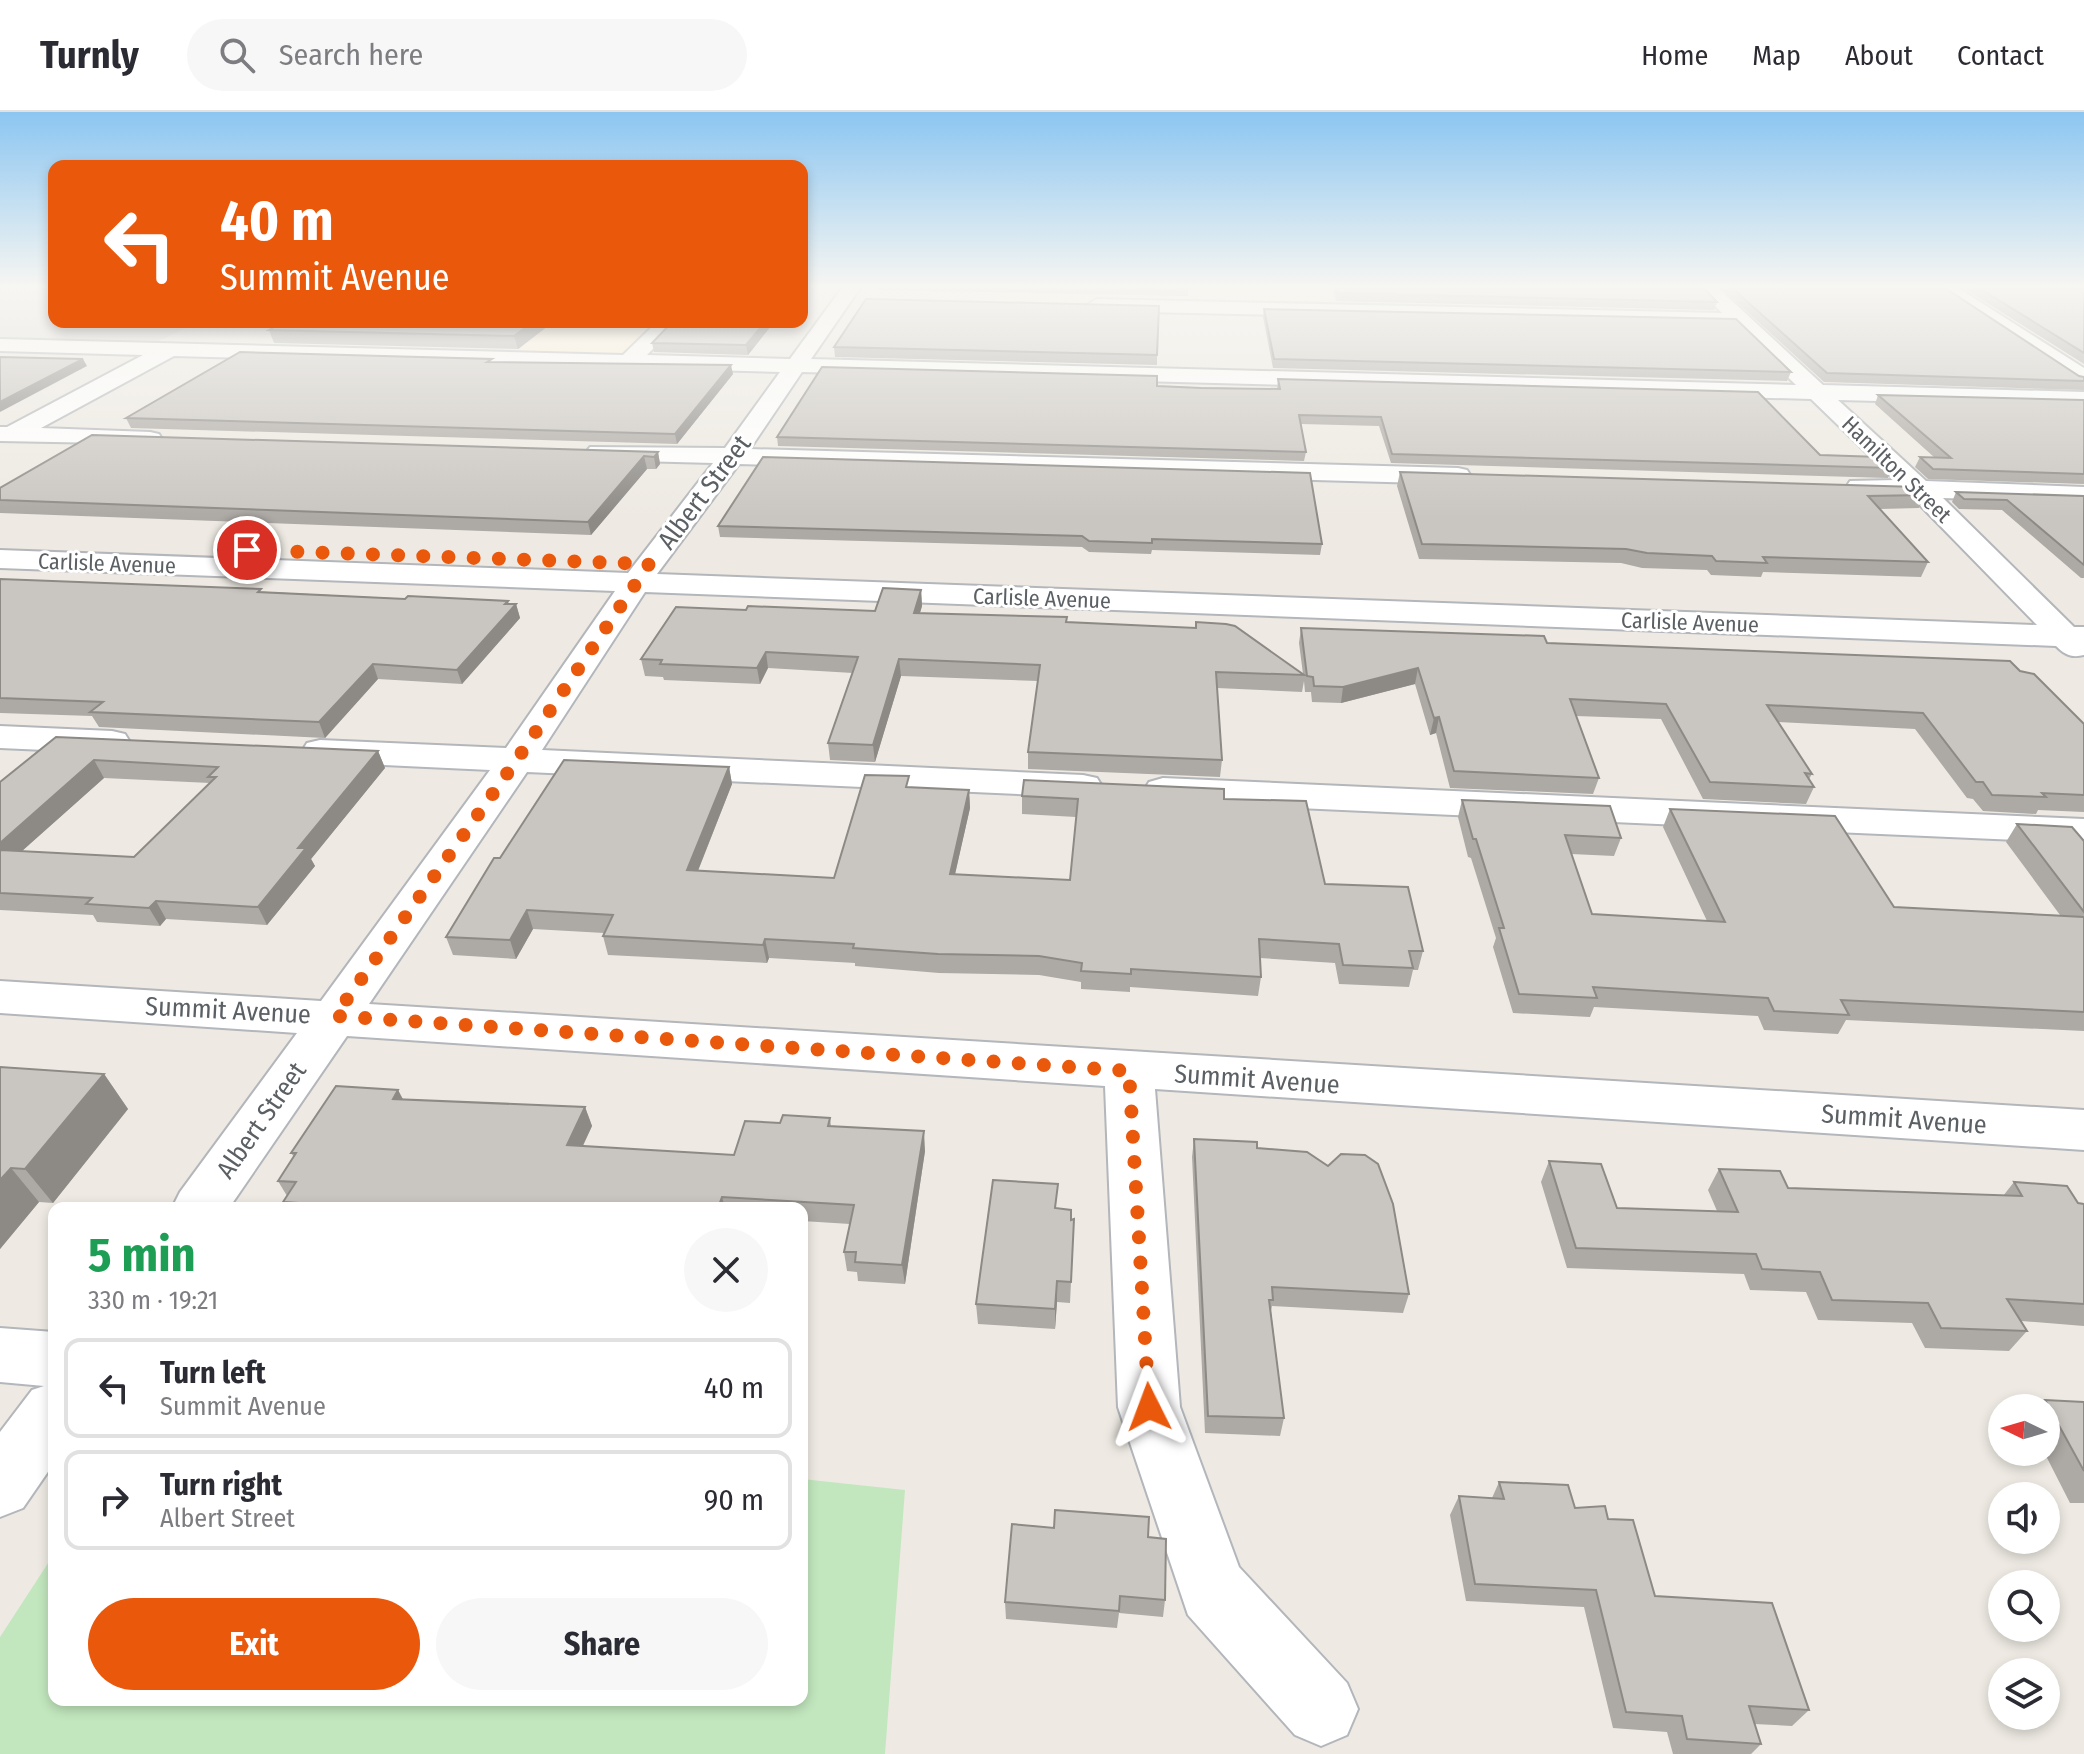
<!DOCTYPE html>
<html lang="en">
<head>
<meta charset="utf-8">
<style>
  :root { --surface:#fff; --page:#f7f7f7; --text:#2b2b33; --muted:#7c7c81; --line:#e1e1e2; --accent:#ea580c }
  body { margin:0; font-family:"Fira Sans Condensed",sans-serif; background:var(--page); color:var(--text); height:100vh; display:flex; flex-direction:column; font-size:30px; white-space:nowrap }
  * { box-sizing:border-box; margin:0 }
  p { font-size:26px; color:var(--muted) }
  .icon { flex:none; width:44px; height:44px; fill:none; stroke:currentColor; stroke-width:2; stroke-linecap:round; stroke-linejoin:round }
  .map { position:relative; flex:1; overflow:hidden }
  .drawer { position:absolute; left:48px; top:1090px; width:760px; height:504px; display:flex; flex-direction:column; background:var(--surface); border-radius:16px; box-shadow:0 4px 12px #0003 }
  .drawer>* { flex:none }
  .hud { position:absolute; left:48px; top:48px; width:760px; height:168px; border-radius:16px; box-shadow:0 4px 12px #0003; background:#ea580c; color:#fff; overflow:hidden }
  .needle { width:52px; rotate:275deg }
  .fabs { position:absolute; left:1988px; top:1282px; display:grid; gap:16px }
  .fabs a { display:grid; place-items:center; width:72px; height:72px; border-radius:50%; background:var(--surface); box-shadow:0 4px 12px #0003; font-size:40px }
  .pin { position:absolute; display:grid; place-items:center; width:68px; height:68px; color:#fff; margin:-34px; border:4px solid #fff; border-radius:50%; box-shadow:0 2px 8px #0007 }
  .me { position:absolute; width:88px; margin:-44px; rotate:357deg; stroke-linejoin:round; filter:drop-shadow(0 0 6px #0008) }
  .turn { display:flex; align-items:center; gap:28px; height:168px; padding:0 40px; font-size:36px }
  .turn .icon { width:104px; height:104px; stroke-width:2.5 }
  .turn b { display:block; font-size:56px; line-height:68px }
  .round { display:grid; place-items:center; flex:none; width:84px; height:84px; border-radius:42px; background:var(--page) }
  .summary { display:flex; align-items:center; justify-content:space-between; height:136px; padding:0 40px }
  h1 { font-size:48px; font-weight:700; line-height:60px; color:#1e9e55 }
  .primary-button { display:flex; gap:16px; margin-top:auto; padding:16px 40px }
  .primary-button a { flex:1; height:92px; border-radius:48px; background:var(--accent); color:#fff; font-size:32px; font-weight:700; line-height:92px; text-align:center }
  .primary-button a+a { background:var(--page); color:var(--text) }
  ul { padding:0; list-style:none }
  li { display:flex; align-items:center; gap:24px; height:100px; margin:0 16px 12px; padding:0 24px; border:4px solid var(--line); border-radius:16px }
  li div { flex:1 }
  li b { display:block; font-size:30px }
  li em { font-style:normal }
  header { display:flex; align-items:center; gap:48px; box-sizing:border-box; height:112px; padding:0 40px; background:var(--surface); border-bottom:2px solid var(--line) }
  header strong { font-size:38px }
  nav { display:flex; gap:44px; margin-inline-start:auto; font-size:28px }
  .search { width:560px; height:72px; background:var(--page); display:flex; align-items:center; gap:20px; box-sizing:border-box; padding:0 28px; border-radius:44px; color:var(--muted); font-size:30px }
  .map>svg:first-child { display:block }
  .commercial { fill:#fff1d7 }
  .industrial { fill:#dfdcd7 }
  .green { fill:#c2e7be }
  .lines { fill:none; stroke-linecap:round; stroke-linejoin:round }
  .minor-casing { stroke:#b3b6ba; stroke-width:4 }
  .minor { fill:#fff; fill-rule:evenodd }
  .wall { fill:#ada9a5; fill-rule:evenodd }
  .shaded-wall { fill:#8d8a86 }
  .building { fill:#c9c5c0; stroke:#8d8a86; stroke-width:2 }
  .route { stroke:#ea580c; stroke-width:14; stroke-dasharray:0 25.2 }
  .labels { text-anchor:middle; stroke-width:6; stroke-linejoin:round; paint-order:stroke }
  .far-street-label { font-size:22px; fill:#5b6064; stroke:#fff }
  .street-label { font-size:26px; fill:#5b6064; stroke:#fff }
</style>
</head>
<body>
<header>
<strong>Turnly</strong>
<div class="search"><svg class="icon" aria-label="search" viewBox="0 0 24 24"><circle cx="10" cy="10" r="6"/><path d="M15 15l6 6"/></svg>Search here</div>
<nav><a>Home</a><a>Map</a><a>About</a><a>Contact</a></nav>
</header>
<div class="map">
<svg width="2084" height="1642" viewBox="0 0 2084 1642">
  <rect width="100%" height="100%" fill="#eeeae3"/>
  <g class="commercial">
    <polygon points="1002,176 1330,176 1336,198 996,190"/>
    <polygon points="553,210 659,210 619,247 512,244"/>
  </g>
  <polygon class="industrial" points="0,176 54,176 54,210 198,210 155,231 0,231"/>
  <polygon class="green" points="802,1367 905,1378 885,1642 0,1642 0,1525 54,1442 54,1588 802,1588"/>
  <g class="lines">
    <g class="minor-casing">
      <g id="minor">
        <path d="M842,176H860L811,247L1796,273L1734,213L1097,199L1087,193L1097,187L1722,201L1698,176H1718L1823,273L2084,280V294L1838,288L1926,369L2084,375V391L1943,386L2074,515H2084V543C2072,546 2065,543 2056,534L645,480L542,638L1083,663L1097,666L1102,674L1097,682L1083,685L527,660L369,892L2084,998V1038L1155,977L1180,1295L1239,1455L1347,1571L1358,1597L1347,1623L1321,1634L1295,1623L1188,1503L1118,1295L1105,974L347,924L229,1096H172L180,1080L297,921L0,901V869L321,889L490,658L320,650L307,647L302,639L307,631L320,628L506,636L615,479L0,456V438L628,461L713,351L599,348L590,345L586,340L590,335L725,336L780,260L174,244L41,316L150,320L159,322L162,327L159,332L0,329V315H7L143,243L0,239V227L623,243L657,210H679L647,243L790,247ZM802,260L1811,287L1895,368L1850,369L1846,375L1850,381L1912,385L2037,513L657,462L739,352L1458,372L1467,370L1471,364L1467,358L1458,356L750,337Z"/>
        <polygon points="1936,176 1958,176 2084,256 2084,273 2076,271"/>
        <polygon points="0,614 112,619 125,622 130,630 125,638 112,641 0,636"/>
        <polygon points="1163,666 2084,707 2084,731 1163,690 1149,686 1144,678 1149,670"/>
        <polygon points="0,1216 54,1220 54,1351 23,1396 0,1405 0,1320 32,1278 44,1274 0,1270"/>
      </g>
    </g>
    <use href="#minor" class="minor"/>
  </g>
  <g class="wall">
    <polygon points="878,176 1188,176 1188,184 878,178"/>
    <polygon points="1333,176 1704,176 1717,190 1714,198 1336,189"/>
    <polygon points="1721,176 1945,176 2079,264 2084,265 2084,278 1824,270"/>
    <polygon points="1963,176 2084,176 2084,252"/>
    <polygon points="1264,197 1791,260 1787,269 1273,256 1263,205"/>
    <polygon points="283,210 553,210 518,237 274,231 269,218"/>
    <polygon points="672,210 774,210 748,243 654,240 652,231"/>
    <polygon points="834,235 1157,243 1157,253 835,245"/>
    <polygon points="733,262 677,332 131,316 126,306"/>
    <polygon points="1278,267 1820,343 1892,356 1888,366 1391,351 1379,314 1301,312 1306,340 1304,349 778,334 777,325 1157,274 1277,277"/>
    <polygon points="1878,283 2084,288 2084,372 1928,367 1915,355 1920,345 1935,346 1875,292"/>
    <polygon points="658,340 660,352 656,357 647,357 591,423 0,401 0,376"/>
    <polygon points="763,345 1322,432 1320,443 1152,438 1151,442 1089,440 1082,435 720,425 718,414"/>
    <polygon points="1400,360 1925,383 1919,396 1880,397 1928,450 1921,465 1763,460 1761,465 1711,463 1707,458 1642,456 1621,451 1419,447 1397,374"/>
    <polygon points="1956,380 2084,384 2084,466 2081,466 2002,398 1959,397 1952,390"/>
    <polygon points="0,467 516,492 520,506 462,572 378,567 325,626 99,615 92,604 0,601"/>
    <polygon points="921,478 922,494 920,501 1067,510 1303,562 1299,531 1301,516 2020,559 2084,612 2084,700 2038,698 2036,702 1983,699 1973,687 1967,686 1915,617 1778,610 1812,662 1809,667 1814,675 1806,692 1703,687 1661,607 1576,604 1599,666 1593,682 1450,676 1436,621 1430,623 1415,572 1341,591 1312,590 1311,580 1305,580 1304,569 1302,580 1217,576 1222,648 1220,665 1028,657 1028,640 1038,569 901,564 875,650 830,648 828,631 853,561 768,556 760,572 664,568 663,565 645,564 641,547 746,498 875,499"/>
    <path d="M56,625L378,639L385,656L311,747L315,754L267,813L166,807L160,814L97,810L93,803L0,798V670ZM104,666L210,671L134,745L22,739Z"/>
    <polygon points="729,655 732,672 698,759 834,766 910,675 969,678 970,696 955,762 1070,768 1076,705 1022,702 1022,684 1224,687 1325,772 1423,839 1418,858 1413,858 1409,875 1339,872 1335,851 1260,846 1261,865 1258,884 1130,875 1130,880 1081,877 1081,870 1039,863 939,861 855,854 855,851 769,846 767,851 608,843 603,824 604,821 533,817 516,847 453,843 446,825 500,746"/>
    <polygon points="1462,688 1621,726 1614,744 1571,742 1592,802 1707,809 1663,715 1670,697 1894,795 2060,803 2006,730 2017,712 2084,729 2084,919 1846,908 1838,922 1764,918 1758,904 1594,895 1590,905 1513,901 1493,835 1496,826 1471,746 1468,745 1458,705"/>
    <polygon points="0,955 104,962 128,997 53,1091 39,1090 0,1137"/>
    <polygon points="398,978 403,987 585,995 592,1014 583,1034 734,1043 780,1011 830,1006 831,1014 925,1039 905,1172 858,1169 857,1160 847,1159 844,1140 850,1112 802,1109 802,1096 287,1096 283,1090 287,1084 278,1069 294,1045 291,1041"/>
    <polygon points="1194,1027 1409,1182 1403,1201 1272,1194 1271,1199 1284,1306 1280,1324 1205,1321 1192,1045"/>
    <polygon points="1549,1049 1617,1096 1717,1099 1708,1078 1719,1057 1788,1076 2003,1084 2014,1070 2078,1091 2084,1092 2084,1214 2021,1209 2027,1219 2009,1239 1925,1236 1912,1211 1818,1208 1806,1180 1750,1178 1744,1162 1567,1156 1541,1070"/>
    <polygon points="1057,1097 1071,1108 1074,1107 1070,1191 1057,1190 1055,1217 978,1212 976,1192"/>
    <polygon points="2045,1288 2084,1290 2084,1391 2070,1391 2044,1340 2046,1340 2046,1296 2037,1296"/>
    <polygon points="1499,1370 1608,1407 1655,1484 1809,1598 1792,1614 1754,1612 1761,1632 1751,1642 1673,1642 1667,1620 1613,1616 1584,1495 1466,1489 1450,1403 1459,1384 1492,1386"/>
    <polygon points="1148,1425 1165,1488 1163,1505 1119,1501 1117,1516 1006,1507 1005,1490"/>
  </g>
  <g class="shaded-wall">
    <polygon points="533,210 553,210 518,237 514,224"/>
    <polygon points="765,210 774,210 748,243 746,233"/>
    <polygon points="83,247 87,254 0,300 0,290"/>
    <polygon points="731,253 733,262 677,332 675,322"/>
    <polygon points="658,340 660,352 656,357 654,345"/>
    <polygon points="644,344 647,357 591,423 588,410"/>
    <polygon points="921,478 922,494 915,517 914,501"/>
    <polygon points="508,489 510,498 516,492 520,506 462,572 457,558"/>
    <polygon points="766,540 768,556 760,572 757,556"/>
    <polygon points="899,547 901,564 875,650 873,633"/>
    <polygon points="373,552 378,567 325,626 319,610"/>
    <polygon points="1418,556 1415,572 1341,591 1343,575"/>
    <polygon points="1439,605 1436,621 1430,623 1434,606"/>
    <polygon points="378,639 385,656 311,747 315,754 267,813 258,795 298,736"/>
    <polygon points="94,648 104,666 4,755 0,749 0,731"/>
    <polygon points="729,655 732,672 691,776 687,758"/>
    <polygon points="969,678 970,696 951,780 950,762"/>
    <polygon points="156,789 166,807 160,814 149,796"/>
    <polygon points="527,798 533,817 516,847 510,828"/>
    <polygon points="765,827 769,846 767,851 763,833"/>
    <polygon points="104,962 128,997 53,1091 25,1057"/>
    <polygon points="398,978 408,998 393,987"/>
    <polygon points="585,995 592,1014 574,1052 567,1033"/>
    <polygon points="924,1019 925,1039 905,1172 902,1153"/>
    <polygon points="11,1056 39,1090 0,1137 0,1068"/>
    <polygon points="722,1085 725,1096 718,1096"/>
    <polygon points="1057,1169 1057,1190 1055,1217 1055,1197"/>
  </g>
  <g class="building">
    <polygon points="1336,176 1704,176 1717,190 1338,181"/>
    <polygon points="1732,176 1945,176 2079,264 2084,265 2084,269 1827,261"/>
    <polygon points="1979,176 2084,176 2084,241"/>
    <polygon points="866,187 1159,194 1157,243 834,235"/>
    <polygon points="1264,197 1736,207 1791,260 1274,247"/>
    <polygon points="283,210 533,210 514,224 269,218"/>
    <polygon points="672,210 765,210 746,233 652,231"/>
    <polygon points="240,240 492,247 487,250 731,253 675,322 126,306"/>
    <polygon points="0,245 83,247 0,290"/>
    <polygon points="822,255 1157,264 1157,274 1201,276 1280,277 1278,267 1758,280 1820,343 1880,345 1892,356 1392,342 1381,305 1299,303 1306,340 777,325"/>
    <polygon points="1878,283 2084,288 2084,362 1933,357 1920,345 1951,346"/>
    <polygon points="92,323 658,340 654,345 644,344 588,410 0,388 0,376"/>
    <polygon points="763,345 1310,361 1322,432 1152,427 1152,431 1089,429 1082,424 718,414"/>
    <polygon points="1400,360 1918,375 1925,383 1868,384 1928,450 1763,445 1767,451 1716,449 1712,444 1647,441 1626,437 1422,432"/>
    <polygon points="1956,380 2084,384 2084,453 2007,388 1964,387"/>
    <polygon points="0,467 261,477 258,480 405,487 408,484 508,489 505,492 516,492 457,558 373,552 319,610 90,600 103,590 0,586"/>
    <polygon points="883,476 921,478 914,501 1067,505 1066,510 1196,516 1196,510 1226,512 1235,514 1304,563 1216,560 1222,648 1028,640 1040,553 899,547 873,633 828,631 858,545 766,540 757,556 660,552 662,548 641,547 676,495 746,498 748,494 875,499"/>
    <polygon points="1301,516 1544,524 1547,531 2010,549 2020,559 2034,562 2084,612 2084,683 2042,681 2046,685 1992,683 1983,670 1976,670 1923,601 1767,593 1812,662 1805,661 1814,675 1710,670 1666,592 1570,587 1599,666 1454,659 1439,605 1434,606 1418,556 1343,575 1314,574 1313,565 1307,564"/>
    <polygon points="56,625 378,639 298,736 306,736 258,795 156,789 149,796 86,792 92,786 0,781 0,738 134,745 216,665 208,665 218,655 94,648 0,731 0,670"/>
    <polygon points="564,648 729,655 687,758 834,766 865,663 909,664 906,675 969,678 950,762 1070,768 1078,687 1022,684 1024,668 1224,677 1224,687 1306,689 1325,772 1408,775 1423,839 1409,839 1413,856 1343,853 1339,832 1259,827 1261,865 1131,857 1131,862 1081,859 1082,851 1039,844 938,842 853,836 854,832 765,827 763,833 603,824 613,803 527,798 510,828 446,825 494,746 500,746"/>
    <polygon points="1462,688 1610,694 1621,726 1565,723 1592,802 1725,810 1670,697 1835,704 1894,795 2084,805 2084,900 1841,888 1849,903 1774,899 1768,886 1593,875 1597,886 1519,882 1499,816 1504,816 1476,727 1473,727"/>
    <polygon points="2017,712 2072,715 2084,729 2084,800"/>
    <polygon points="0,955 104,962 25,1057 11,1056 0,1068"/>
    <polygon points="336,974 398,978 393,987 585,995 567,1033 734,1043 745,1009 780,1011 783,1003 830,1006 828,1014 924,1019 902,1153 855,1150 856,1140 844,1140 854,1093 722,1085 718,1096 358,1096 358,1095 283,1090 296,1070 278,1069 296,1041 291,1041"/>
    <polygon points="1194,1027 1257,1030 1257,1036 1307,1040 1328,1054 1341,1042 1365,1043 1378,1052 1393,1092 1409,1182 1272,1175 1273,1188 1269,1188 1284,1306 1208,1304"/>
    <polygon points="1549,1049 1601,1052 1617,1096 1738,1100 1719,1057 1780,1059 1788,1076 2022,1084 2014,1070 2067,1074 2078,1091 2084,1092 2084,1192 2007,1187 2027,1219 1941,1216 1928,1191 1832,1188 1820,1160 1762,1157 1756,1142 1576,1136"/>
    <polygon points="993,1068 1058,1072 1055,1096 1071,1098 1071,1108 1074,1107 1071,1170 1057,1169 1055,1197 976,1192"/>
    <polygon points="2045,1288 2084,1290 2084,1359"/>
    <polygon points="1499,1370 1568,1373 1575,1396 1605,1394 1608,1407 1633,1408 1655,1484 1772,1491 1809,1598 1749,1594 1761,1632 1687,1627 1682,1604 1626,1600 1596,1478 1475,1472 1459,1384 1504,1387"/>
    <polygon points="1055,1398 1149,1405 1148,1425 1166,1427 1165,1488 1120,1484 1119,1499 1005,1490 1012,1412 1054,1416"/>
  </g>
  <linearGradient id="sky" x2="0" y2="1"><stop stop-color="#8cc6f1"/><stop offset="0.43" stop-color="#f7f6f2"/><stop offset="1" stop-color="#f7f6f2" stop-opacity="0"/></linearGradient>
  <rect width="2084" height="406" fill="url(#sky)"/>
  <g class="lines">
    <polyline class="route" points="247,438 649,452 516,649 335,904 1129,959 1149,1295"/>
  </g>
  <g class="labels">
    <g class="far-street-label">
      <text transform="translate(1897 357) rotate(44)" y="8">Hamilton Street</text>
      <text transform="translate(107 451) rotate(2)" y="8">Carlisle Avenue</text>
      <text transform="translate(1042 486) rotate(2)" y="8">Carlisle Avenue</text>
      <text transform="translate(1690 510) rotate(2)" y="8">Carlisle Avenue</text>
    </g>
    <g class="street-label">
      <text transform="translate(704 380) rotate(-53)" y="9">Albert Street</text>
      <text transform="translate(228 898) rotate(3)" y="9">Summit Avenue</text>
      <text transform="translate(1257 967) rotate(4)" y="9">Summit Avenue</text>
      <text transform="translate(1904 1007) rotate(4)" y="9">Summit Avenue</text>
      <text transform="translate(261 1008) rotate(-55)" y="9">Albert Street</text>
    </g>
  </g>
</svg>
<div class="fabs">
<a><svg class="needle" viewBox="-14 -14 28 28"><path d="M0-13l5 13h-10z" fill="#e53935"/><path d="M0 13l5-13h-10z" fill="#7c7c81"/></svg></a>
<a><svg class="icon" aria-label="sound" viewBox="0 0 24 24"><path d="M4 9h4l5-4v14l-5-4H4zM17 9q2 3 0 6"/></svg></a>
<a><svg class="icon" aria-label="search" viewBox="0 0 24 24"><circle cx="10" cy="10" r="6"/><path d="M15 15l6 6"/></svg></a>
<a><svg class="icon" aria-label="layers" viewBox="0 0 24 24"><path d="M12 4l9 5-9 5-9-5zM3 14l9 5 9-5"/></svg></a>
</div>
<div class="pin" style="left:247px;top:438px;background:#d93025"><svg class="icon" aria-label="arrive" viewBox="0 0 24 24"><path d="M6 21V4h12l-3 4 3 4H6"/></svg></div>
<svg class="me" style="left:1149px;top:1295px" viewBox="-20 -20 40 40"><path d="M0-17L14 15 0 8-14 15z" fill="#ea580c" stroke="#fff" stroke-width="4"/></svg>
<div class="hud">
<div class="turn"><svg class="icon" aria-label="left" viewBox="0 0 24 24"><path d="M17 20v-9H6M10 6l-5 5 5 5"/></svg><div><b>40 m</b>Summit Avenue</div></div>
</div>
<section class="drawer">
<div class="summary"><div><h1>5 min</h1><p>330 m · 19:21</p></div><a class="round"><svg class="icon" aria-label="close" viewBox="0 0 24 24"><path d="M6 6l12 12M18 6L6 18"/></svg></a></div>
<ul>
<li><svg class="icon" aria-label="left" viewBox="0 0 24 24"><path d="M17 20v-9H6M10 6l-5 5 5 5"/></svg><div><b>Turn left</b><p>Summit Avenue</p></div><em>40 m</em></li>
<li><svg class="icon" aria-label="right" viewBox="0 0 24 24"><path d="M7 20v-9h11M14 6l5 5-5 5"/></svg><div><b>Turn right</b><p>Albert Street</p></div><em>90 m</em></li>
</ul>
<div class="primary-button"><a>Exit</a><a>Share</a></div>
</section>
</div>
</body>
</html>
